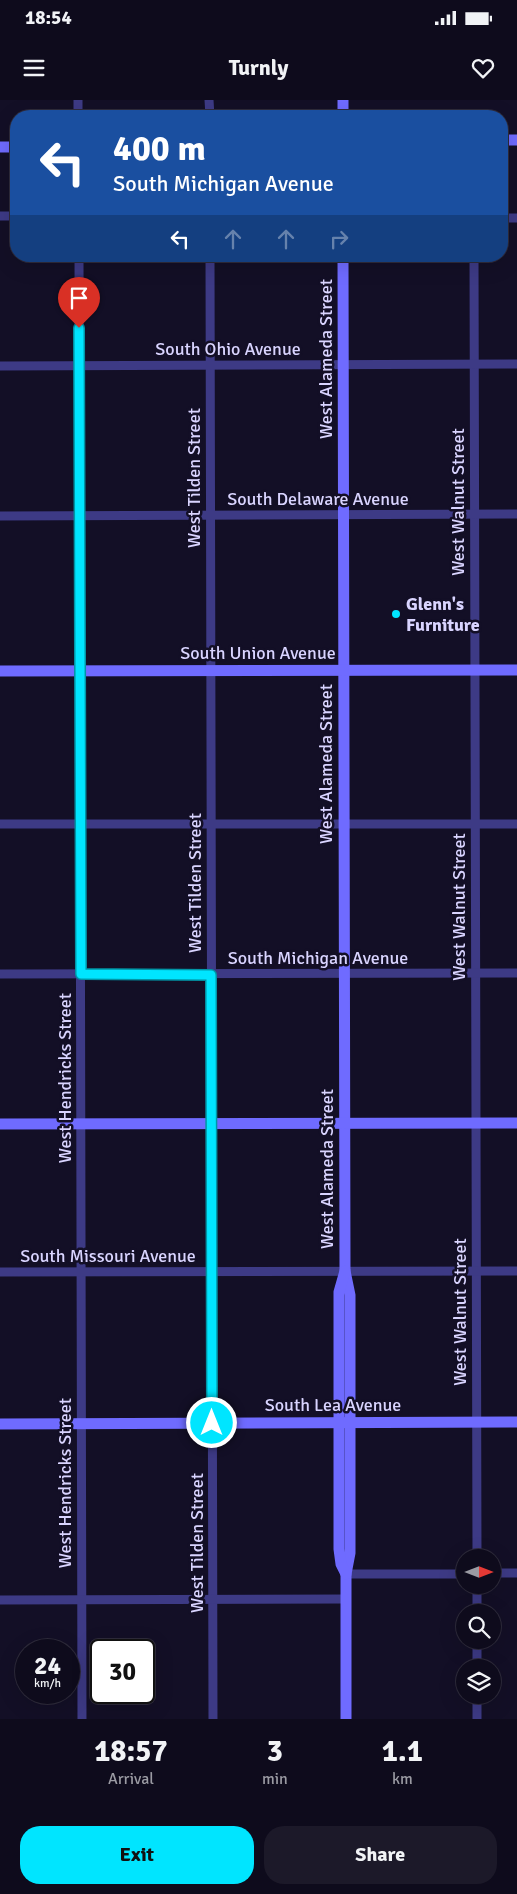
<!DOCTYPE html>
<html lang="en">
<head>
<meta charset="utf-8">
<style>
  :root { --surface:#0e0b1c; --page:#1c1929; --text:#f1f3f6; --muted:#9b9ba3; --line:#2e2b3b; --accent:#00e5ff }
  body { margin:0; font-family:Signika,sans-serif; background:var(--page); color:var(--text); height:100vh; display:flex; flex-direction:column; font-size:19px; white-space:nowrap }
  * { box-sizing:border-box; margin:0 }
  p { font-size:16px; color:var(--muted) }
  .icon { flex:none; width:28px; height:28px; fill:none; stroke:currentColor; stroke-width:2; stroke-linecap:round; stroke-linejoin:round }
  .map { position:relative; height:1619px; overflow:hidden }
  .drawer { display:flex; flex-direction:column; background:var(--surface); flex:1 }
  .drawer>* { flex:none }
  .top-card { position:absolute; left:10px; top:10px; width:498px; height:152px; border-radius:20px; box-shadow:0 5px 20px #0002,0 0 0 1px var(--line); background:#1a4fa0; color:#fff; overflow:hidden }
  .needle { width:32px; rotate:90deg }
  .controls { position:absolute; left:456px; top:1449px; display:grid; gap:10px }
  .controls a { display:grid; place-items:center; width:45px; height:45px; border-radius:50%; background:var(--surface); box-shadow:0 5px 20px #0002,0 0 0 1px var(--line); font-size:25px }
  .speed { position:absolute; left:15px; top:1539px; display:flex; gap:10px; font-size:25px; font-weight:700; text-align:center }
  .speed>* { display:grid; place-content:center; width:65px; height:65px; border-radius:50%; background:var(--surface); box-shadow:0 5px 20px #0002,0 0 0 1px var(--line); line-height:1 }
  .speed small { font-size:12px; font-weight:400 }
  .speed .limit { border:2px solid #111; border-radius:8px; background:#fff; color:#111 }
  .pin { position:absolute; display:grid; place-items:center; width:42px; height:42px; color:#fff; margin:-51px -21px; border-radius:50% 50% 50% 0; rotate:-45deg; box-shadow:0 0 5px #0007 }
  .pin .icon { rotate:45deg }
  .me { position:absolute; width:55px; margin:-28px; rotate:0deg; stroke-linejoin:round; filter:drop-shadow(0 0 4px #0008) }
  .turn { display:flex; align-items:center; gap:18px; height:105px; padding:0 20px; font-size:22px }
  .turn .icon { width:65px; height:65px; stroke-width:2.5 }
  .turn b { display:block; font-size:35px; line-height:42px }
  .lanes { display:flex; align-items:center; height:48px; padding:0 20px; background:#0003; justify-content:center; gap:25px; direction:ltr }
  .lanes .off { opacity:.35 }
  .eta { display:flex; justify-content:space-evenly; align-items:center; height:85px; text-align:center }
  .eta b { font-size:30px; font-weight:700; line-height:35px }
  .button { display:flex; gap:10px; margin-top:auto; padding:10px 20px }
  .button a { flex:1; height:58px; border-radius:20px; background:var(--accent); color:#111; font-size:20px; font-weight:700; line-height:58px; text-align:center }
  .button a+a { background:var(--page); color:var(--text) }
  .status { display:flex; justify-content:space-between; align-items:center; height:35px; padding:0 25px; background:var(--surface); direction:ltr }
  .status svg { height:14px; fill:currentColor }
  header { display:flex; justify-content:space-between; align-items:center; height:65px; padding:0 20px; background:var(--surface); font-size:22px; font-weight:700 }
  .map>svg:first-child { display:block }
  .lines { fill:none; stroke-linecap:round; stroke-linejoin:round }
  .street { stroke:#3d3a85; stroke-width:9 }
  .secondary { stroke:#6f6bff; stroke-width:11 }
  .route-casing { stroke:#0095a6; stroke-width:12 }
  .route { stroke:#00e5ff; stroke-width:9 }
  .poi-dot { fill:#00e5ff; stroke:#130f26; stroke-width:2 }
  .labels { text-anchor:middle; stroke-width:5; stroke-linejoin:round; paint-order:stroke }
  .street-label { font-size:18px; fill:#d9d4ff; stroke:#130f26 }
  .poi-label { font-size:18px; font-weight:bold; fill:#d9d4ff; stroke:#130f26; text-anchor:start }
</style>
</head>
<body>
<div class="status"><b>18:54</b><svg viewBox="0 0 49 12"><path d="M0 12V9h3v3zM5 12V6h3v6zM10 12V3h3v9zM15 12V0h3v12zM26 1h20v11H26zM47 4h2v5h-2z"/></svg></div>
<header><svg class="icon" aria-label="menu" viewBox="0 0 24 24"><path d="M4 6h16M4 12h16M4 18h16"/></svg>Turnly<svg class="icon" aria-label="heart" viewBox="0 0 24 24"><path d="M12 20l-8-8c-3-5 5-10 8-4 3-6 11-1 8 4z"/></svg></header>
<div class="map">
<svg width="517" height="1619" viewBox="0 0 517 1619">
  <rect width="100%" height="100%" fill="#130f26"/>
  <g class="lines">
    <g class="street">
      <polyline points="78,0 78,16"/>
      <polyline points="209,0 210,16"/>
      <polyline points="0,116 16,116"/>
      <polyline points="501,118 517,118"/>
      <polyline points="79,156 82,1619"/>
      <polyline points="210,156 213,1619"/>
      <polyline points="474,156 477,1458"/>
      <polyline points="0,266 517,264"/>
      <polyline points="0,416 517,414"/>
      <polyline points="0,724 517,724"/>
      <polyline points="0,874 517,873"/>
      <polyline points="0,1172 517,1171"/>
      <polyline points="492,1473 517,1473"/>
      <polyline points="346,1474 465,1474"/>
      <polyline points="477,1485 477,1512"/>
      <polyline points="0,1500 346,1499"/>
      <polyline points="477,1540 477,1568"/>
      <polyline points="477,1595 477,1619"/>
    </g>
    <g class="secondary">
      <polyline points="343,0 343,16"/>
      <polyline points="501,40 517,40"/>
      <polyline points="0,47 16,47"/>
      <polyline points="343,156 345,1171 350,1195 350,1453 346,1474 346,1619"/>
      <polyline points="0,571 517,570"/>
      <polyline points="0,1024 517,1023"/>
      <polyline points="345,1171 339,1192 339,1449 341,1464 346,1474"/>
      <polyline points="0,1324 517,1322"/>
    </g>
  </g>
  <g class="lines">
    <g class="route-casing">
      <polyline id="route" points="79,228 81,874 211,875 212,1323"/>
    </g>
    <use href="#route" class="route"/>
  </g>
  <circle class="poi-dot" cx="396" cy="514" r="5"/>
  <g class="labels">
    <g class="street-label">
      <text x="228" y="255">South Ohio Avenue</text>
      <text transform="translate(326 259) rotate(-90)" y="6">West Alameda Street</text>
      <text transform="translate(194 378) rotate(-90)" y="6">West Tilden Street</text>
      <text x="318" y="405">South Delaware Avenue</text>
      <text transform="translate(458 402) rotate(-90)" y="6">West Walnut Street</text>
      <text x="258" y="559">South Union Avenue</text>
      <text transform="translate(326 664) rotate(-90)" y="6">West Alameda Street</text>
      <text transform="translate(195 783) rotate(-90)" y="6">West Tilden Street</text>
      <text transform="translate(459 807) rotate(-90)" y="6">West Walnut Street</text>
      <text x="318" y="864">South Michigan Avenue</text>
      <text transform="translate(65 978) rotate(-90)" y="6">West Hendricks Street</text>
      <text transform="translate(327 1069) rotate(-90)" y="6">West Alameda Street</text>
      <text x="108" y="1162">South Missouri Avenue</text>
      <text transform="translate(460 1212) rotate(-90)" y="6">West Walnut Street</text>
      <text x="333" y="1311">South Lea Avenue</text>
      <text transform="translate(65 1383) rotate(-90)" y="6">West Hendricks Street</text>
      <text transform="translate(197 1443) rotate(-90)" y="6">West Tilden Street</text>
    </g>
    <g class="poi-label">
      <text x="406" y="510">Glenn's<tspan x="406" dy="21">Furniture</tspan></text>
    </g>
  </g>
</svg>
<div class="controls">
<a><svg class="needle" viewBox="-14 -14 28 28"><path d="M0-13l5 13h-10z" fill="#e53935"/><path d="M0 13l5-13h-10z" fill="#9b9ba3"/></svg></a>
<a><svg class="icon" aria-label="search" viewBox="0 0 24 24"><circle cx="10" cy="10" r="6"/><path d="M15 15l6 6"/></svg></a>
<a><svg class="icon" aria-label="layers" viewBox="0 0 24 24"><path d="M12 4l9 5-9 5-9-5zM3 14l9 5 9-5"/></svg></a>
</div>
<div class="speed"><div>24<small>km/h</small></div><div class="limit">30</div></div>
<div class="pin" style="left:79px;top:228px;background:#d93025"><svg class="icon" aria-label="arrive" viewBox="0 0 24 24"><path d="M6 21V4h12l-3 4 3 4H6"/></svg></div>
<svg class="me" style="left:212px;top:1323px" viewBox="-20 -20 40 40"><circle r="17" fill="#00e5ff" stroke="#fff" stroke-width="3"/><path d="M0-11L8 9 0 5-8 9z" fill="#fff"/></svg>
<div class="top-card">
<div class="turn"><svg class="icon" aria-label="left" viewBox="0 0 24 24"><path d="M17 20v-9H6M10 6l-5 5 5 5"/></svg><div><b>400 m</b>South Michigan Avenue</div></div>
<div class="lanes"><svg class="icon" aria-label="left" viewBox="0 0 24 24"><path d="M17 20v-9H6M10 6l-5 5 5 5"/></svg><svg class="icon off" aria-label="ahead" viewBox="0 0 24 24"><path d="M12 20V5M6 11l6-6 6 6"/></svg><svg class="icon off" aria-label="ahead" viewBox="0 0 24 24"><path d="M12 20V5M6 11l6-6 6 6"/></svg><svg class="icon off" aria-label="right" viewBox="0 0 24 24"><path d="M7 20v-9h11M14 6l5 5-5 5"/></svg></div>
</div>
</div>
<section class="drawer">
<div class="eta">
<div><b>18:57</b><p>Arrival</p></div>
<div><b>3</b><p>min</p></div>
<div><b>1.1</b><p>km</p></div>
</div>
<div class="button"><a>Exit</a><a>Share</a></div>
</section>
</body>
</html>
